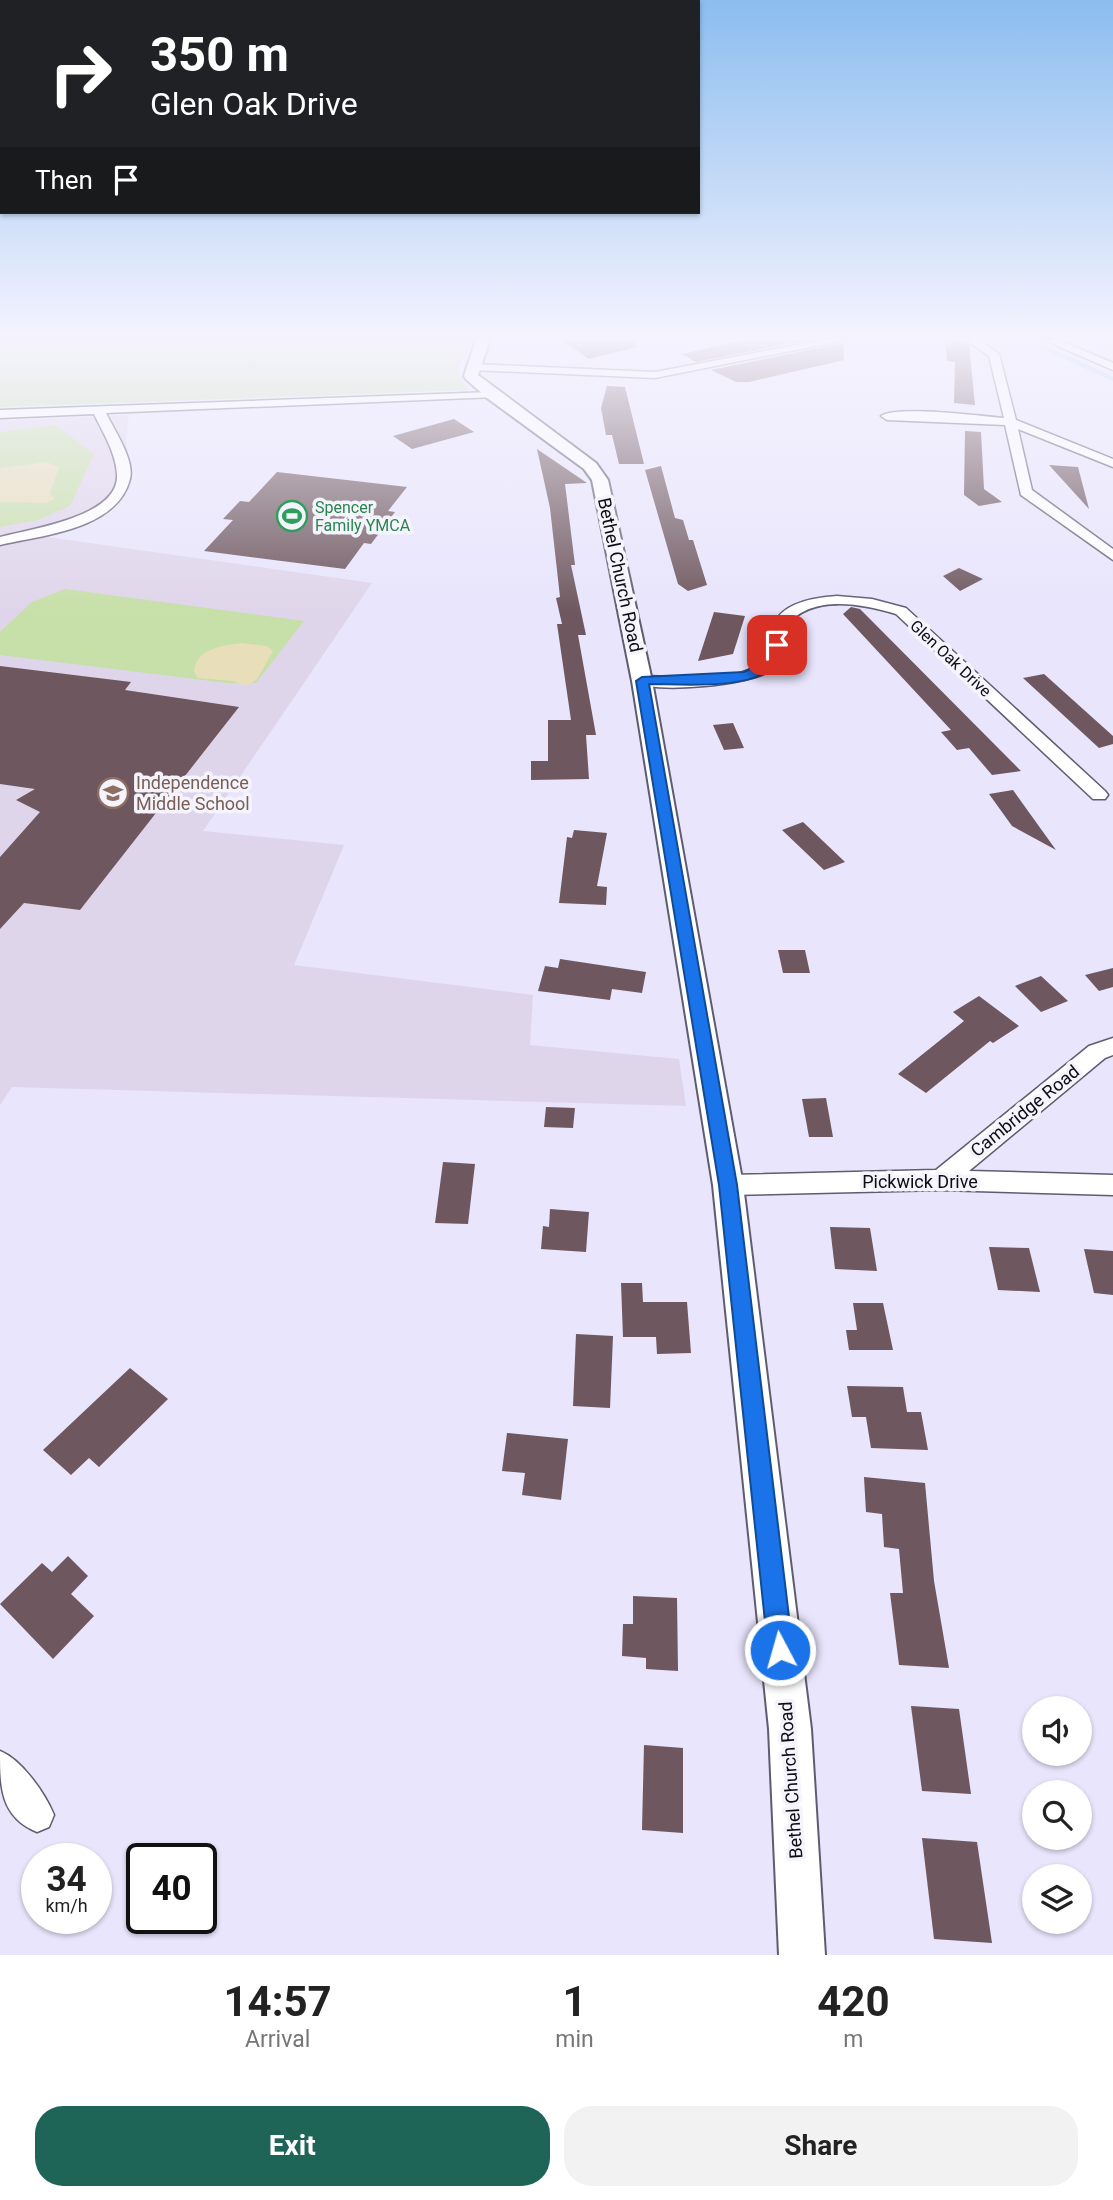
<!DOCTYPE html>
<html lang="en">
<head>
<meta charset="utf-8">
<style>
  :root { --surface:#fff; --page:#f2f2f2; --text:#222; --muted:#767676; --accent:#1f6557 }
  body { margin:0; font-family:Roboto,sans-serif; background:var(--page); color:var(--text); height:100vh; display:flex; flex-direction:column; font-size:26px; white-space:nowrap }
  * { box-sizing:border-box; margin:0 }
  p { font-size:23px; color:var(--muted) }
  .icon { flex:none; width:38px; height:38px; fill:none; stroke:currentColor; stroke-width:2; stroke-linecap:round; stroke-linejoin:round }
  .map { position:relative; height:1955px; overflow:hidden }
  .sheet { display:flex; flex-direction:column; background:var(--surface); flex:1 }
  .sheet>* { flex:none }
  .guide { position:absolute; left:0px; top:0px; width:700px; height:214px; box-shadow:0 2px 5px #0004; background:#202124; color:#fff; overflow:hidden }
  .controls { position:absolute; left:1022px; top:1696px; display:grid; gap:14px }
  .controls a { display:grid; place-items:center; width:70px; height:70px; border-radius:50%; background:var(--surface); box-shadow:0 2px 5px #0004; font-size:35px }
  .speed { position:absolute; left:21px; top:1843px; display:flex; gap:14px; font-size:35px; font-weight:700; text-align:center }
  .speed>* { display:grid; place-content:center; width:91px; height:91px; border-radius:50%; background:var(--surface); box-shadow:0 2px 5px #0004; line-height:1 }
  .speed small { font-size:18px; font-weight:400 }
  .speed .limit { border:4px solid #111; border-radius:10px; background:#fff; color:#111 }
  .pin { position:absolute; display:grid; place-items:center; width:60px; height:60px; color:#fff; margin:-30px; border-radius:14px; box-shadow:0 4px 10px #0006 }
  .me { position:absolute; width:77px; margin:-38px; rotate:354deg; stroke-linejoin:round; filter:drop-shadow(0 0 5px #0008) }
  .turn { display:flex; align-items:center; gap:24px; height:147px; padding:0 35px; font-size:32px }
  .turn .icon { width:91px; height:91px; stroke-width:2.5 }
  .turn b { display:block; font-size:49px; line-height:60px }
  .then { display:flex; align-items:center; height:66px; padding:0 35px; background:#0003; gap:14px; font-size:26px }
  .eta { display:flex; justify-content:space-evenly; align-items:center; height:119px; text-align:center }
  .eta b { font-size:42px; font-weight:700; line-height:49px }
  .primary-button { display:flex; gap:14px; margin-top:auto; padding:14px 35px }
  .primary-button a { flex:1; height:80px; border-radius:28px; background:var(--accent); color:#fff; font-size:28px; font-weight:700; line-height:80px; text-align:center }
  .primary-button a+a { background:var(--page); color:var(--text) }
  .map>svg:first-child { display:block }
  .education { fill:#dfd5ea }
  .green { fill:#c7dfa8 }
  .sand { fill:#e8deb9 }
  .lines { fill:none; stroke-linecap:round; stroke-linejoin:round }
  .stream { stroke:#a1cafa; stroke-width:4.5 }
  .building { fill:#6e575e }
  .minor-casing { stroke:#5f5c70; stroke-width:3 }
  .tertiary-casing { stroke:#5f5c70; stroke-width:4 }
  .minor { fill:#fff; fill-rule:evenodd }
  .tertiary { fill:#fff; fill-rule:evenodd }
  .route { fill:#1a73e8; stroke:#114b97; stroke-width:2 }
  .labels { text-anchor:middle; stroke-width:7; stroke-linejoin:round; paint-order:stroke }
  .far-leisure-label { font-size:16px; fill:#27864d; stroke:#f5f4fd; text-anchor:start }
  .far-street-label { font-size:16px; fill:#0d0c13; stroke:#f5f4fd }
  .street-label { font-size:18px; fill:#0d0c13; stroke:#f5f4fd }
  .education-label { font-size:18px; fill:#785e54; stroke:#f5f4fd; text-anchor:start }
</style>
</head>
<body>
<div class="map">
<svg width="1113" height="1955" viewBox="0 0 1113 1955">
  <rect width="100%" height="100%" fill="#e8e5fc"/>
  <polygon class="education" points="129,415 126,439 132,481 122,500 88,522 47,537 372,583 203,831 344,845 294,965 533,995 530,1045 679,1059 686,1106 12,1087 0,1105 0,421"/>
  <g class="green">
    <polygon points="0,340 473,340 458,368 463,382 470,390 0,407"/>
    <polygon points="55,425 94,454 70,506 38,520 0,527 0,432"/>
    <polygon points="65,589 304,621 256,683 227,683 0,655 0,632 32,602"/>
  </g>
  <g class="sand">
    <polygon points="47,462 59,467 50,494 55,499 46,503 0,502 0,468"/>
    <path d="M241,643L267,646L273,651L257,679L246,686L233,681L198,678L194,672C195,649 223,645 241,643Z"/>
  </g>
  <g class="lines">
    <polyline class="stream" points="1029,340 1113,379"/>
  </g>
  <g class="building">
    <polygon points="561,340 636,340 637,347 589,359"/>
    <polygon points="744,340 808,340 696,362 682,354"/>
    <polygon points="945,340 963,340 969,345 975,405 954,403 955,362 947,361"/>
    <polygon points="843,343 844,360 749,382 736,382 711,370"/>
    <polygon points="607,386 625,387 644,464 619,464 612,435 606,435 601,408"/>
    <polygon points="454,419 474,432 412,449 393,436"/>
    <polygon points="965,431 981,432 984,489 1002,502 979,506 964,495"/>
    <polygon points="537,449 587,483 565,484 575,565 571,565 586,635 578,635 596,735 586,735 589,779 531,780 531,761 548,761 548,720 571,720 557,624 562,624 556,598 560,597 550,508"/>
    <polygon points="1049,465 1078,467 1089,509"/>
    <polygon points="661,466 675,518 683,520 689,540 693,540 707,585 688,591 678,584 645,470"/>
    <polygon points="277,472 364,482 407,487 388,511 395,512 371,544 364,543 345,569 204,551 233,520 223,519 240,501 249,502"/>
    <polygon points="959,568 983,579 960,591 943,576"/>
    <polygon points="851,607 860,609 1021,771 992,775 969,748 957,750 941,732 951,730 843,614"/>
    <polygon points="714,612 745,616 733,654 698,661"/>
    <polygon points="0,666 131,682 125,690 239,707 80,910 24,903 0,929 0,857 40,812 16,800 35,789 0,784"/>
    <polygon points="1044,674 1113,736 1113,744 1099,748 1023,678"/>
    <polygon points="733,723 744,748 724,750 713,725"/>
    <polygon points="1013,790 1056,850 1012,826 989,794"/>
    <polygon points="803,822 845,862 824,870 782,830"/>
    <polygon points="574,830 607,833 597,886 607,887 606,905 559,903 567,837 572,838"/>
    <polygon points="778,950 805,950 810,973 783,973"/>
    <polygon points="560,959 646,972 642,993 612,989 610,1000 538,991 545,966 558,968"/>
    <polygon points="1113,968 1113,987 1099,991 1085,975"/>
    <polygon points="1041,976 1068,1001 1041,1012 1015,986"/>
    <polygon points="979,996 1019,1026 993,1043 990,1041 926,1093 898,1074 964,1021 953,1012"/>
    <polygon points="826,1098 833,1137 809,1137 802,1099"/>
    <polygon points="546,1107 575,1108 573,1128 544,1127"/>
    <polygon points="443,1162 475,1164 468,1224 435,1223"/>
    <polygon points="550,1209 589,1212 586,1252 541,1249 543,1226 549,1227"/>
    <polygon points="830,1227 870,1228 877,1271 835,1269"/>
    <polygon points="989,1247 1029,1248 1040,1292 998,1290"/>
    <polygon points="1084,1249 1113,1251 1113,1295 1094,1293"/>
    <polygon points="621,1283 642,1283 643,1302 687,1302 691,1353 657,1354 656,1337 623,1337"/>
    <polygon points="853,1303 883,1303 893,1350 849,1350 846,1330 857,1330"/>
    <polygon points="576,1334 613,1336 610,1408 573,1406"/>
    <polygon points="130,1368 168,1399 99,1467 89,1458 71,1475 43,1450"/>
    <polygon points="847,1386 903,1387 907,1412 921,1412 928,1450 871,1448 866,1417 852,1417"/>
    <polygon points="507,1433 568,1439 561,1500 522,1495 525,1473 502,1471"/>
    <polygon points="864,1477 925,1483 934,1581 949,1668 899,1665 890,1593 903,1593 899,1549 884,1547 882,1514 866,1512"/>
    <polygon points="68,1556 88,1576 71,1594 94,1616 53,1659 0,1604 42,1563 52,1572"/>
    <polygon points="633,1596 677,1598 678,1671 646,1669 646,1658 622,1656 623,1624 633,1624"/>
    <polygon points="911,1706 959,1709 971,1794 922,1791"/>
    <polygon points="644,1745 683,1748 683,1833 642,1830"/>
    <polygon points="922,1838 977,1842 992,1943 934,1939"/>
  </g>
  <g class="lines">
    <g class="minor-casing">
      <g id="minor">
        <polygon points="823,340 846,340 655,378 473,370 467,367 473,364 655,372"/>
        <path d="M966,340H979L999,354L1016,420L1113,459V467L1018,429L1032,490L1113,549V560L1021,495L1005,425L887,420L881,416C896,405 981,416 1004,418L989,356Z"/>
        <polygon points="1044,340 1059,340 1113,363 1113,370"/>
        <path d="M492,392L496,393V397L106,413C114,430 135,460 130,479C117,530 42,535 0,545V537C30,529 119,517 117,475C116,453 103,433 94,414L0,418V410Z"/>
        <path d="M837,596L872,599L906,608L1105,791L1108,795L1105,799H1093L896,614C861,604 813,594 787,625C782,640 784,659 771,670C754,685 648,695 634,681L642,676C676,676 725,685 756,666C766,660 767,649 769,638C774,604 808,598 837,596Z"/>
        <polygon points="1113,1038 1113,1055 1105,1058 969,1171 1113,1175 1113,1195 941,1190 728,1195 719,1192 716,1185 719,1178 728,1175 936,1170 1089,1046"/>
        <path d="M0,1751C22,1760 45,1793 54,1815L49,1827L37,1832C0,1817 0,1786 0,1751Z"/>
      </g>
    </g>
    <g class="tertiary-casing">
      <polygon id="tertiary" points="476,340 490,340 478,375 596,463 608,480 652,681 743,1185 811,1729 825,1955 779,1955 769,1729 713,1185 632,681 592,480 584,469 487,398 466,379 464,376"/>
    </g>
    <use href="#minor" class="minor"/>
    <use href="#tertiary" class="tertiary"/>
  </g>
  <linearGradient id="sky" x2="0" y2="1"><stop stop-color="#8bbdef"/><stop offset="0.55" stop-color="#f5f3fe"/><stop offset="1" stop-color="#f5f3fe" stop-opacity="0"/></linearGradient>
  <rect width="1113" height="614" fill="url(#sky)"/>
  <path class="route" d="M777,642L783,645C778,653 774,663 769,669C748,690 677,684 649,684L737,1185L793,1650L789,1658L780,1662L772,1658L768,1650L719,1185L636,681L642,677L744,672L759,665L773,643Z"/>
  <defs>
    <g id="stadium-ring" transform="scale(1.575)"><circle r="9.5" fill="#f5f4fd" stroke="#2e9e5b" stroke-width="1.5"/><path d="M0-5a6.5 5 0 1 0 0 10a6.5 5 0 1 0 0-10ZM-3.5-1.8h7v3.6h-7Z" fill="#2e9e5b"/></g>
    <g id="school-ring" transform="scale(1.575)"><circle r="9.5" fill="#f5f4fd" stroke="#8d6e63" stroke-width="1.5"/><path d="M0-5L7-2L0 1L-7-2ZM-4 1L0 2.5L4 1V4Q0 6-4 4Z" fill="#8d6e63"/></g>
  </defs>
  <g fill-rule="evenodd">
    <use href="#stadium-ring" x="292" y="516"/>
    <use href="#school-ring" x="113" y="793"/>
  </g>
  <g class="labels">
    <g class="far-leisure-label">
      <text x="315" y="513">Spencer<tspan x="315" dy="18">Family YMCA</tspan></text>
    </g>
    <g class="far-street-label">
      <text transform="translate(951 658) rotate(43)" y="6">Glen Oak Drive</text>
    </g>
    <g class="street-label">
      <text transform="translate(620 575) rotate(78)" y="6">Bethel Church Road</text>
      <text transform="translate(1025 1111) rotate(-39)" y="6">Cambridge Road</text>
      <text x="920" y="1188">Pickwick Drive</text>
      <text transform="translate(791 1780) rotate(-94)" y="6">Bethel Church Road</text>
    </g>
    <g class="education-label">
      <text x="136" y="789">Independence<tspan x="136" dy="21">Middle School</tspan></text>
    </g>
  </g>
</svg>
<div class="controls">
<a><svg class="icon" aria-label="sound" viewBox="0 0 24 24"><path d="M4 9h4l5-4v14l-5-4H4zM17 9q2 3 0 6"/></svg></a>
<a><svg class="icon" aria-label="search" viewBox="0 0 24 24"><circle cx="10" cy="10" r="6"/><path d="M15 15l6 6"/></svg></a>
<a><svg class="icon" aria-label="layers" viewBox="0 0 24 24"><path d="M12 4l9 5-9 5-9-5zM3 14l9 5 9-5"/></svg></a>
</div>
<div class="speed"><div>34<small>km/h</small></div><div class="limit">40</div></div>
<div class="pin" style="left:777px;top:645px;background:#d93025"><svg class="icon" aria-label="arrive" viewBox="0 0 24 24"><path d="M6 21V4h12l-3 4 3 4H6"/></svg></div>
<svg class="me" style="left:780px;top:1650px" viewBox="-20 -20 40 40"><circle r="17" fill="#1a73e8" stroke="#fff" stroke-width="3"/><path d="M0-11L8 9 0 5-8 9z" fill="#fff"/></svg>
<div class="guide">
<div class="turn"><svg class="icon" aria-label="right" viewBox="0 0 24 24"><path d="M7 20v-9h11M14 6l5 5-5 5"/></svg><div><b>350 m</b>Glen Oak Drive</div></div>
<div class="then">Then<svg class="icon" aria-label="arrive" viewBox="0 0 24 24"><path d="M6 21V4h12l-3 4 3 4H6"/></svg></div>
</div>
</div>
<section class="sheet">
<div class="eta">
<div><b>14:57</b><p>Arrival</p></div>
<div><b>1</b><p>min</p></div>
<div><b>420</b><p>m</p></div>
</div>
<div class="primary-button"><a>Exit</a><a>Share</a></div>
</section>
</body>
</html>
